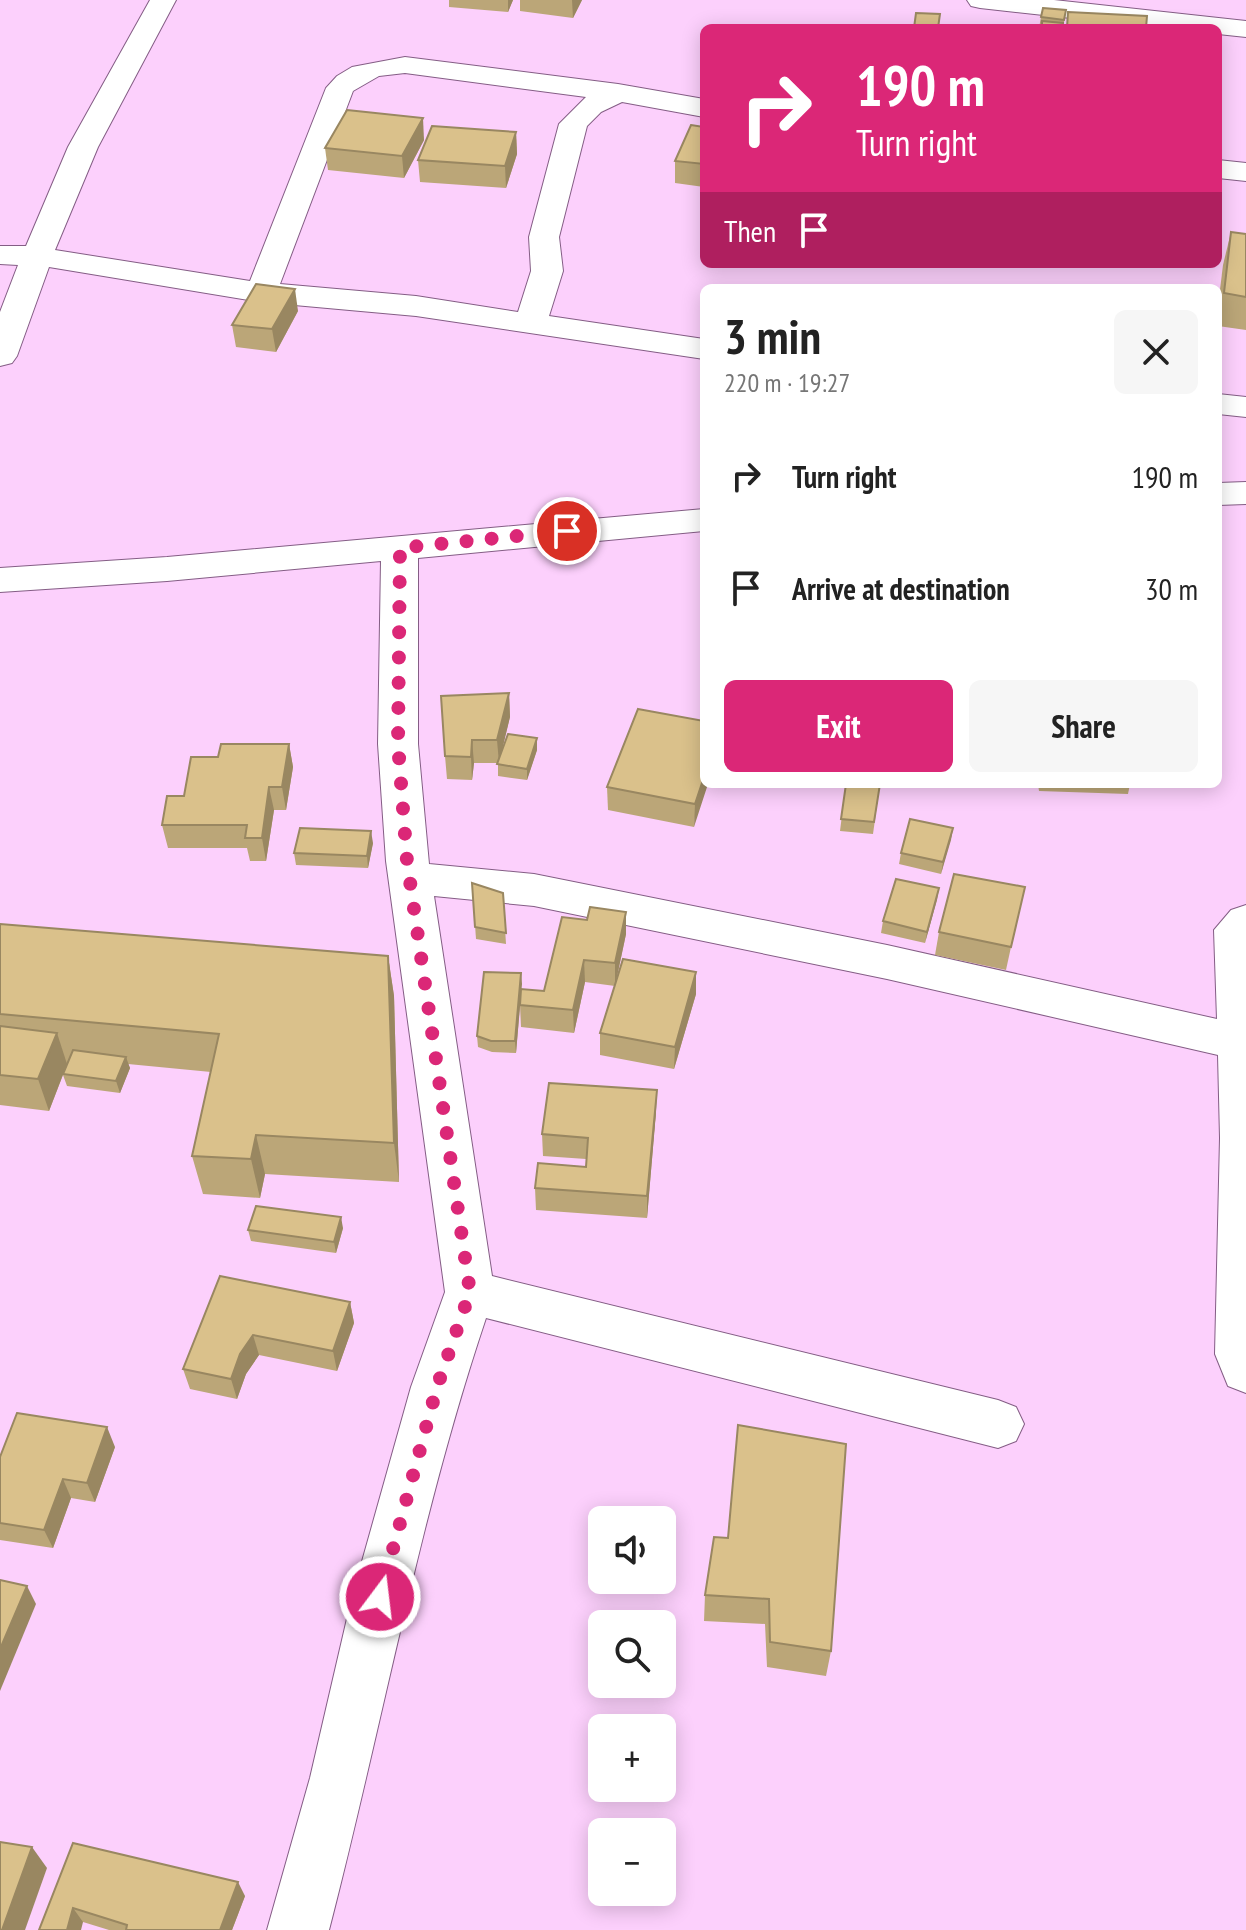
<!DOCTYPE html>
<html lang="en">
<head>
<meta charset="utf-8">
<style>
  :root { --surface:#fff; --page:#f6f6f6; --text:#222; --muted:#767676; --accent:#db2777 }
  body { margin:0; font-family:"PT Sans Narrow",sans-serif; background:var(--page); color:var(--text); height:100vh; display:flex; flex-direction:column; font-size:30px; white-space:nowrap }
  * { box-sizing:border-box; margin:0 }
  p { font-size:26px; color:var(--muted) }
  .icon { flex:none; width:44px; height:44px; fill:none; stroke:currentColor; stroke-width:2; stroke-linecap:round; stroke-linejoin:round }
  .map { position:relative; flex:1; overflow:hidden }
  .drawer { position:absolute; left:700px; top:284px; width:522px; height:504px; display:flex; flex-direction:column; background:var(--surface); border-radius:12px; box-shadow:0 4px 20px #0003 }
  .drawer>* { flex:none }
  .top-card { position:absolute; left:700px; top:24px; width:522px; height:244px; border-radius:12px; box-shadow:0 4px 20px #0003; background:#db2777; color:#fff; overflow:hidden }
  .tools { position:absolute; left:588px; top:1506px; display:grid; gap:16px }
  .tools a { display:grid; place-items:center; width:88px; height:88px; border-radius:12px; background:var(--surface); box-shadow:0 4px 20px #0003; font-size:40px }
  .pin { position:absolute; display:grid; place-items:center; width:68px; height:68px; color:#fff; margin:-34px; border:4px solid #fff; border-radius:50%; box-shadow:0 2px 8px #0007 }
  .me { position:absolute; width:88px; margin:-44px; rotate:15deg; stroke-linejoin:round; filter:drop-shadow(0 0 6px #0008) }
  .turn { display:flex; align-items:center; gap:28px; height:168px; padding:0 24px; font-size:36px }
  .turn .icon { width:104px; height:104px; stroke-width:2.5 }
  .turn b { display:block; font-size:56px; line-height:68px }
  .then { display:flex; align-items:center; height:76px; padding:0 24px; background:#0003; gap:16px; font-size:30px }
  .round { display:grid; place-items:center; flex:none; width:84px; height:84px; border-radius:12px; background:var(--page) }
  .summary { display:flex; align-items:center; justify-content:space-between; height:136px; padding:0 24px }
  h1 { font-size:48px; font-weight:800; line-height:60px }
  .cta { display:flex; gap:16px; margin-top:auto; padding:16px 24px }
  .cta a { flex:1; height:92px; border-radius:12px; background:var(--accent); color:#fff; font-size:32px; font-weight:800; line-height:92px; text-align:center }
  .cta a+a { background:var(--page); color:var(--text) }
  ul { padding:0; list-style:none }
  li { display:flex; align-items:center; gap:24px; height:112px; padding:0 24px }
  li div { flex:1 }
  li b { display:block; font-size:30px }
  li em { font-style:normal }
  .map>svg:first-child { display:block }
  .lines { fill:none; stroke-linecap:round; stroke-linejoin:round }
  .street-casing { stroke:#845d85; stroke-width:2 }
  .street { fill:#fff; fill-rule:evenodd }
  .wall { fill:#bba678 }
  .shaded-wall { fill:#998761 }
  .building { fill:#dac18b; stroke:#998761; stroke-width:2 }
  .route { stroke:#db2777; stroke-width:14; stroke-dasharray:0 25.2 }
</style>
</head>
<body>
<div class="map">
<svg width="1246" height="1930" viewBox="0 0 1246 1930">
  <rect width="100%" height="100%" fill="#fcd0fc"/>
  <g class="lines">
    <g class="street-casing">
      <g id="street">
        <path d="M150,0H176L98,147L55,250L250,281L326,88L337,76L352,67L405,57L618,84L704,99V117L622,102L601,112L587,126L559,237L563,271L549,316L704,339V359L416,316L261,302L49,267L17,356L12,363L0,366V312L18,265L0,264V246H26L68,147ZM405,73L586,97L559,124L529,237L531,271L518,312L416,296L280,284L353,91L379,76Z"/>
        <polygon points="967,0 1054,0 1246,21 1246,37 1218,34 1218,28 1162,28 980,8 971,6"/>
        <polygon points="1218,160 1246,163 1246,181 1218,178"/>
        <polygon points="1218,394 1246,397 1246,417 1218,414"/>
        <polygon points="1246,482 1246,504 1218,505 1218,483"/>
        <path d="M704,509V531L418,558V744L429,864L534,874L887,945L1217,1019L1214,930L1231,910L1246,905V1393L1228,1386L1215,1354L1220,1138L1218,1055L887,979L534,906L434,896L492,1276L998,1400L1016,1407L1024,1424L1016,1441L998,1448L486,1318C419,1517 382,1726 329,1930H267L310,1778L352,1597L411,1387L445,1292L386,861L378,744L381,561L167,581L0,592V568L167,557Z"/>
      </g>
    </g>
    <use href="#street" class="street"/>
  </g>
  <g class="wall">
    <polygon points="449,0 513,0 508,12 449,7"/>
    <polygon points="520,0 582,0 573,18 520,11"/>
    <polygon points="1066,10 1063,28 1039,28 1041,17"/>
    <polygon points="704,127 704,187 675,183 675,161"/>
    <polygon points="516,132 517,154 506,188 420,182 418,160"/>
    <polygon points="424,140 404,178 328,170 325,148"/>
    <polygon points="1231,232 1246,234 1246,330 1218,326 1218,306 1223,265"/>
    <polygon points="298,311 276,352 236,347 232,325"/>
    <polygon points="509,693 510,717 500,756 537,750 527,780 498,776 498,763 474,763 472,780 447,779 445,756"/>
    <polygon points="704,721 694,827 608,810 607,787"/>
    <polygon points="289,744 293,767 286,810 274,810 266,861 250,861 247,848 168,848 162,825 184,796 218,757"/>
    <polygon points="846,784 880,784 873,834 840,831"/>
    <polygon points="1038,784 1130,784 1128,794 1039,791"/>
    <polygon points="953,828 941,874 899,864 901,853"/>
    <polygon points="373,843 368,868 296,865 294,853"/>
    <polygon points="472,883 503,893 506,944 476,939"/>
    <polygon points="939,888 925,943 881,933 883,921"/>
    <polygon points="562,917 626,934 615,986 696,994 674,1069 600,1055 600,1033 615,986 585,982 574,1033 521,1027 520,1005 516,1053 492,1052 478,1047 477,1036 521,973 520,1001 544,991"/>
    <polygon points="0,924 388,956 394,996 399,1182 265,1174 260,1198 203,1194 192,1156 211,1072 128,1064 130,1068 120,1093 67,1086 63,1075 49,1111 0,1105"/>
    <polygon points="939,932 1011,947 1006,970 935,955"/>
    <polygon points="656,1112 647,1218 536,1210 535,1188 586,1167 586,1159 543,1156 542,1134"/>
    <polygon points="343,1228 336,1253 251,1241 248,1230"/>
    <polygon points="220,1276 350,1302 354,1323 337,1371 259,1355 246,1374 237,1399 190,1389 183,1369"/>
    <polygon points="115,1447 95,1502 71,1498 53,1548 0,1540 0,1457"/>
    <polygon points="714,1537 831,1651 826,1676 767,1667 765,1624 704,1621 705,1595"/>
    <polygon points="73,1843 245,1896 232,1930 109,1930 83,1922 39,1930"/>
  </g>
  <g class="shaded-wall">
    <polygon points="508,0 513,0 508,12"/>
    <polygon points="572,0 582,0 573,18"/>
    <polygon points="423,118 424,140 404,178 402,156"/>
    <polygon points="516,132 517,154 506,188 505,166"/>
    <polygon points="295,289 298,311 276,352 272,329"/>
    <polygon points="509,693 510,717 499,763 497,740"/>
    <polygon points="537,738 537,750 527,780 527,769"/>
    <polygon points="472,740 474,763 472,780 471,757"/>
    <polygon points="289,744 293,767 286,810 282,787"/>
    <polygon points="704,777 704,784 708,784 694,827 695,804"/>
    <polygon points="269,787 274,810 266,861 262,838"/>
    <polygon points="953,828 951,840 941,874 943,862"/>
    <polygon points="371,831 373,843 368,868 367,856"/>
    <polygon points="939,888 937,900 925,943 927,932"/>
    <polygon points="626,912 626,934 615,986 615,963"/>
    <polygon points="388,956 394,996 399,1182 394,1143"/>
    <polygon points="584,960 585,982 574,1033 573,1010"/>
    <polygon points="696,972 696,994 674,1069 675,1047"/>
    <polygon points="521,973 522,984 516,1053 515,1041"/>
    <polygon points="57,1033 67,1064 49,1111 38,1079"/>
    <polygon points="126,1057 130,1068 120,1093 116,1081"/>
    <polygon points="657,1090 656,1112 647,1218 647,1196"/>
    <polygon points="256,1135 265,1174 260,1198 251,1159"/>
    <polygon points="341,1217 343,1228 336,1253 334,1242"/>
    <polygon points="350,1302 354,1323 337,1371 333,1351"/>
    <polygon points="253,1335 259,1355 246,1374 237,1399 231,1379 240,1354"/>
    <polygon points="107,1427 115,1447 95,1502 87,1483"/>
    <polygon points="63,1479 71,1498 53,1548 44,1530"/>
    <polygon points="27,1586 36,1604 0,1691 0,1649"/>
    <polygon points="32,1847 47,1868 25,1930 2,1930"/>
    <polygon points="238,1882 245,1896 232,1930 220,1930"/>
    <polygon points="73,1908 83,1922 81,1930 67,1930"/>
  </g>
  <g class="building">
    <polygon points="1043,8 1066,10 1064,20 1041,17"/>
    <polygon points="1068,12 1147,16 1146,28 1067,28"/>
    <polygon points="916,13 940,14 938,28 914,28"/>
    <polygon points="1042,21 1063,23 1063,28 1042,28"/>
    <polygon points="347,110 423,118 402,156 325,148"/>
    <polygon points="691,125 704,127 704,164 675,161"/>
    <polygon points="432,126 516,132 505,166 418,160"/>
    <polygon points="1231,232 1246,234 1246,297 1224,293"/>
    <polygon points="256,284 295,289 272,329 232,325"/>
    <polygon points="509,693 497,740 472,740 471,757 445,756 441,696"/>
    <polygon points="638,709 704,721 704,777 695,804 607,787"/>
    <polygon points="508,734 537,738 527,769 497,764"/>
    <polygon points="221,744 289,744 282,787 269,787 262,838 245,838 247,825 162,825 167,796 184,796 191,757 218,757"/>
    <polygon points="846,784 880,784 874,822 841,819"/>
    <polygon points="910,819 953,828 943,862 901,853"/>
    <polygon points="300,828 371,831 367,856 294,853"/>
    <polygon points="954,874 1025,887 1011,947 939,932"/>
    <polygon points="896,879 939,888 927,932 883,921"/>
    <polygon points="472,883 503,893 506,933 475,927"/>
    <polygon points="590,907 626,912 615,963 584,960 573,1010 520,1005 521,989 544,991 562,917 587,920"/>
    <polygon points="0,924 388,956 394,1143 256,1135 251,1159 192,1156 219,1034 0,1014"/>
    <polygon points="623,959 696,972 675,1047 600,1033"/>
    <polygon points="484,972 521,973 515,1041 491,1041 477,1036"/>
    <polygon points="0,1026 57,1033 38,1079 0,1075"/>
    <polygon points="73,1050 126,1057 116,1081 63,1074"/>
    <polygon points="549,1083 657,1090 647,1196 535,1188 538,1163 586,1167 588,1138 542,1134"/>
    <polygon points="256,1206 341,1217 334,1242 248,1230"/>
    <polygon points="220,1276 350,1302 333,1351 253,1335 240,1354 231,1379 183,1369"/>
    <polygon points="17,1413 107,1427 87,1483 63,1479 44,1530 0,1523 0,1457"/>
    <polygon points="738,1425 846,1444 831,1651 770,1642 769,1599 705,1595 714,1537 728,1538"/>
    <polygon points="0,1580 27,1586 0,1649"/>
    <polygon points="0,1842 32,1847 2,1930 0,1930"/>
    <polygon points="73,1843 238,1882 220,1930 126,1930 127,1925 73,1908 67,1930 39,1930"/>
  </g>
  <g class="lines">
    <polyline class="route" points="380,1597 437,1387 470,1292 407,861 398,744 400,548 567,531"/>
  </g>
</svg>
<div class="tools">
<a><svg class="icon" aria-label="sound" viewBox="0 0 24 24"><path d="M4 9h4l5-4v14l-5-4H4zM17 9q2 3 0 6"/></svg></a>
<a><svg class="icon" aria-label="search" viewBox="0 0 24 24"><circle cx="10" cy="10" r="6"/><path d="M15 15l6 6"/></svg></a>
<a>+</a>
<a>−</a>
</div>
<div class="pin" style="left:567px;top:531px;background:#d93025"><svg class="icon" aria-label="arrive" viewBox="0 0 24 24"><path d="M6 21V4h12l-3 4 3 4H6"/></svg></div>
<svg class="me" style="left:380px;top:1597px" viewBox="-20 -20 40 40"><circle r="17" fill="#db2777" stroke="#fff" stroke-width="3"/><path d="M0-11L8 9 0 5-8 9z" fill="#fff"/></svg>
<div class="top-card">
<div class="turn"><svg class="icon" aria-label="right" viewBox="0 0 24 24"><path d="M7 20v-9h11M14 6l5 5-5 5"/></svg><div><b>190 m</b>Turn right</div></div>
<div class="then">Then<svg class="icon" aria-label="arrive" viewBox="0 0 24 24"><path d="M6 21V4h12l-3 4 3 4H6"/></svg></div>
</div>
<section class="drawer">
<div class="summary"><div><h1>3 min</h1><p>220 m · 19:27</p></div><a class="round"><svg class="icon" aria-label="close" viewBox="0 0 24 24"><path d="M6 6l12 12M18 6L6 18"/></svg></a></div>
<ul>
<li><svg class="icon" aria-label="right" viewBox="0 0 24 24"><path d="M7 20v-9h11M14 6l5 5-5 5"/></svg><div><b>Turn right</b></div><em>190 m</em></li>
<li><svg class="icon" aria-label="arrive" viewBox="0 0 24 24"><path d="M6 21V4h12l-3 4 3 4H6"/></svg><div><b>Arrive at destination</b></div><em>30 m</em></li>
</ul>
<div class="cta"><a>Exit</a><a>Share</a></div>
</section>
</div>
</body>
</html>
